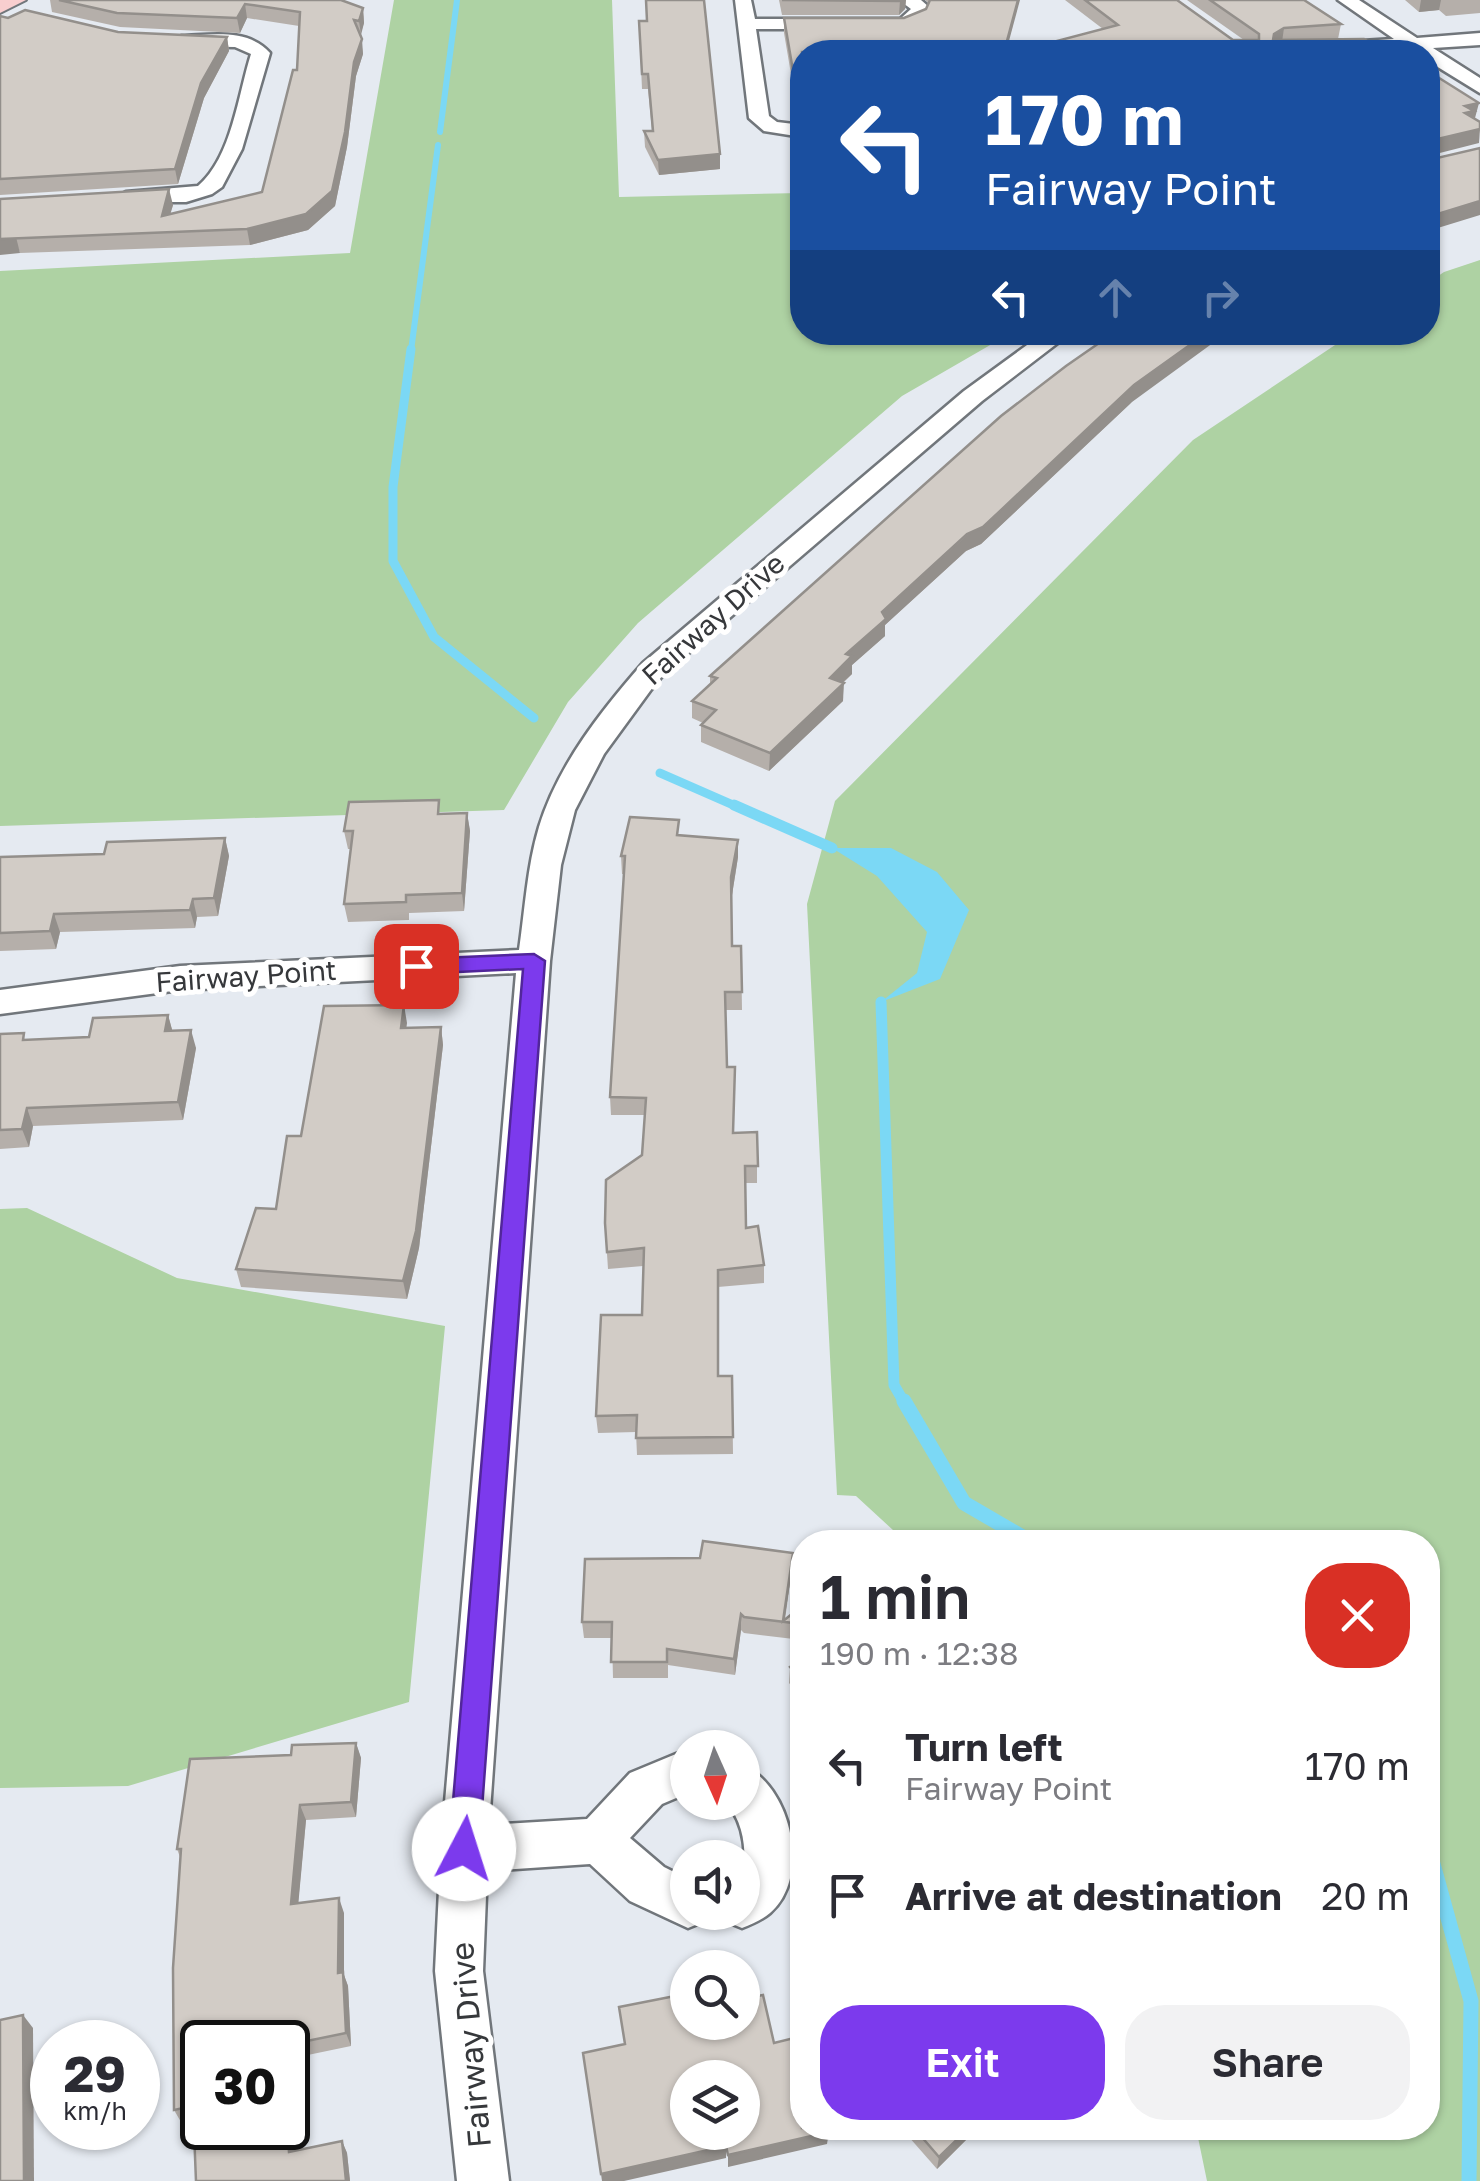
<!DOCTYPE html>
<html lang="en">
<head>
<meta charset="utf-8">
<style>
  :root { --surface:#fff; --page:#f2f2f3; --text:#2b2b33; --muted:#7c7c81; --accent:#7c3aed }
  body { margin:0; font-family:"Golos Text",sans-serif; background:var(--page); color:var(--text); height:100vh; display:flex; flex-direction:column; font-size:38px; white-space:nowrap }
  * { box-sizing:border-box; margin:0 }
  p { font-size:32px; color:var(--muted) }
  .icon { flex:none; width:55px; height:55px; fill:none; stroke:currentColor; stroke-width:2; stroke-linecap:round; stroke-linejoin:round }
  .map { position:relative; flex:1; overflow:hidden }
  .panel { position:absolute; left:790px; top:1530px; width:650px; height:610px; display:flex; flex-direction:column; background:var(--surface); border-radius:40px; box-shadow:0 2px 8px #0004 }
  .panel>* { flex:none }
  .guide { position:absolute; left:790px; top:40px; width:650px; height:305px; border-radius:40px; box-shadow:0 2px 8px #0004; background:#1a4fa0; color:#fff; overflow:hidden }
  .needle { width:65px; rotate:177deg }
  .controls { position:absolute; left:670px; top:1730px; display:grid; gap:20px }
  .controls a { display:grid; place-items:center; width:90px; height:90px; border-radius:50%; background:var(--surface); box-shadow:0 2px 8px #0004; font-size:50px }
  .speed { position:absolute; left:30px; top:2020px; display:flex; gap:20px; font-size:50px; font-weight:700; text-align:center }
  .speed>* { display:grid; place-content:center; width:130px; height:130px; border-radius:50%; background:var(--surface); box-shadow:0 2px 8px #0004; line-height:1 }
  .speed small { font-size:25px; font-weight:400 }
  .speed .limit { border:5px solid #111; border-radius:15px; background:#fff; color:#111 }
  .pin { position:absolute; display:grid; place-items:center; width:85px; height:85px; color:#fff; margin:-42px; border-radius:20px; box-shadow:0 5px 15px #0006 }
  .me { position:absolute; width:110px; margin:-55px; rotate:5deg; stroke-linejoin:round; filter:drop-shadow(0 0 8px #0008) }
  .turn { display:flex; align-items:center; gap:35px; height:210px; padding:0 30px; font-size:45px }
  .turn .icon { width:130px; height:130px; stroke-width:2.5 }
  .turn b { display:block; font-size:70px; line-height:85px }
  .lanes { display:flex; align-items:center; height:95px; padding:0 30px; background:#0003; justify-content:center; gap:50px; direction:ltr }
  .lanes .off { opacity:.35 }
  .round { display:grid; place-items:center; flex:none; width:105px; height:105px; border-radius:40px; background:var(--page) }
  .summary { display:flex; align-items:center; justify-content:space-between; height:170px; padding:0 30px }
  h1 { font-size:60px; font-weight:600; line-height:75px }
  .cta { display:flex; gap:20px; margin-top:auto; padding:20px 30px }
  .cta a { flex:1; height:115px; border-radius:40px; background:var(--accent); color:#fff; font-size:40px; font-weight:600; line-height:115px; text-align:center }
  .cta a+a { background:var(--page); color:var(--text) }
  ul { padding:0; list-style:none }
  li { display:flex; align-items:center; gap:30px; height:130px; padding:0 30px }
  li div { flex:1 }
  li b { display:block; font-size:38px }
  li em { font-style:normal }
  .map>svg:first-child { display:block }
  .green { fill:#aed2a3 }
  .water { fill:#7bd8f5 }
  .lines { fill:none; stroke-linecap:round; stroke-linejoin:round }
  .stream-far3 { stroke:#7bd8f5; stroke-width:6 }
  .stream-far2 { stroke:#7bd8f5; stroke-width:9 }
  .stream-far1 { stroke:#7bd8f5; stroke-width:11 }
  .stream { stroke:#7bd8f5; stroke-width:15 }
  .street-casing { stroke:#71767b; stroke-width:5 }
  .secondary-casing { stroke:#71767b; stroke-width:4 }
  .street { fill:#fff; fill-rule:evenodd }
  .secondary { fill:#f8cecf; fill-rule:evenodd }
  .wall { fill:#b5afaa; fill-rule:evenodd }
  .shaded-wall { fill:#938f8b }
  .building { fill:#d2ccc6; stroke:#938f8b; stroke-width:2.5; fill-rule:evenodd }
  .route { fill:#7c3aed; stroke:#51269a; stroke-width:2.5 }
  .labels { text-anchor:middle; stroke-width:10; stroke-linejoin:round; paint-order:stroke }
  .street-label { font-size:28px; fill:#36383b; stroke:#fff }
  .near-street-label { font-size:32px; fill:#36383b; stroke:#fff }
</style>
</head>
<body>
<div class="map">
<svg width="1480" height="2181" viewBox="0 0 1480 2181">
  <rect width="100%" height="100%" fill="#e5eaf1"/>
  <g class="green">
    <polygon points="394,0 612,0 619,197 802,193 802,332 1011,333 902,396 638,623 568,702 504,810 0,826 0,271 350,253"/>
    <polygon points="1480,260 1480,2181 1207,2181 1196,2128 1428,2128 1428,1542 906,1542 856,1496 837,1495 807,904 835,801 1193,440 1353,333 1428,332 1428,283 1444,272"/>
    <polygon points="27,1208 177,1278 445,1326 409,1702 128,1786 0,1788 0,1209"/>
  </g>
  <polygon class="water" points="832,848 891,848 937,872 969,910 940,979 881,1002 917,973 927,932 877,876"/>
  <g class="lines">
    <g class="stream-far3">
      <polyline points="440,132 457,0"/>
      <polyline points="411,351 438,145"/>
    </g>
    <g class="stream-far2">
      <polyline points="411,349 393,487 393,561 434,637 534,718"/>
      <polyline points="660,773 740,808"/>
    </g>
    <g class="stream-far1">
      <polyline points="734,805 832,848"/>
      <polyline points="881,1002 894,1385 905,1404"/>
    </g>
    <g class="stream">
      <polyline points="904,1401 964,1503 1031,1542"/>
      <polyline points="1428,1846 1471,2001 1469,2181"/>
    </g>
    <g class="street-casing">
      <g id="street">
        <polygon points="735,0 751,0 755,19 900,19 911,9 899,0 921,0 929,7 924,20 903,29 756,29 769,116 777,122 802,125 802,137 764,131 749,118"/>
        <polygon points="1338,0 1359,0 1417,38 1480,33 1480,45 1433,48 1480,78 1480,93 1428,61 1428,52 1410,49 1273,52 1282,46 1394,39"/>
        <path d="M182,36C212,35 248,28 270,53L242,149L222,187L212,194L186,202H119L115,198L126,192L198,186C232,157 238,95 251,54L235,47L175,46V38Z"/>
        <path d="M1045,332H1072L982,401L663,675L650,691L604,754L575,810L561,865L550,961L489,1825L587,1819L630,1773L688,1749V1793L662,1804L630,1838L664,1867L688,1879V1912H708L705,1921L688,1928L630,1901L590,1864L487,1871L483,1971L509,2181H457L435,1971L441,1849L516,973L180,990L0,1014V990L180,966L519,950C525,909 527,867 539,827C558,765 601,711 643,663L964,391Z"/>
        <path d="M742,1765C791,1785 812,1877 770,1913C762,1920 752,1924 742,1928L725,1921L722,1912H742C742,1873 754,1835 726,1802H742Z"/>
      </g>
    </g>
    <g class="secondary-casing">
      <polygon id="secondary" points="0,0 26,0 0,13"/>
    </g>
    <use href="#street" class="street"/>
    <use href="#secondary" class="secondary"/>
  </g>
  <g class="wall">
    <polygon points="50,0 341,0 363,8 364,23 360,35 363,54 356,76 347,147 335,206 308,230 250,245 20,253 0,199 173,205 170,214 262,192 297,70 299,26 247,18 240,33 120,27 52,12"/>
    <polygon points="779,0 906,0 905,9 899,15 782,15"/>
    <polygon points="925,0 1020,0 802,52 802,123 799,121 784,33 784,18 904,18 926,9 929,3"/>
    <polygon points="1065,0 1177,0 1233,40 1244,40 1187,0 1304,0 1341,24 1338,39 1326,39 1364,39 1384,52 1015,52 1103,29"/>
    <polygon points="1405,0 1480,0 1480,13 1446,16 1439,10 1419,12"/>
    <polygon points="0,16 8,18 118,32 227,37 229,51 204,98 178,184 0,195"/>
    <polygon points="639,21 720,169 659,175 645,147 644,131 652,131 648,89 642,89"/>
    <polygon points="1132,402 981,544 966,551 885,625 885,636 852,665 852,674 843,683 843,701 769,771 701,742 701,725 703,723 692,718 692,701 710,684 710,676"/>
    <polygon points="467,813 470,831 464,911 409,913 409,920 348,922 344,904 351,849 348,849 344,831 441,814"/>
    <polygon points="680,835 738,857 732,895 732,946 741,946 742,1010 725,1010 727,1067 734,1133 757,1132 757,1183 745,1183 746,1228 764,1265 764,1283 718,1287 718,1376 732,1376 733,1454 637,1455 636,1432 598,1433 596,1416 642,1315 643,1266 608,1269 605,1223 642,1155 645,1115 611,1115 610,1097 624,874 622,874 621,856"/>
    <polygon points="225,838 229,856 218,916 197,917 195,928 60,932 56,949 0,951 0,857 104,854"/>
    <polygon points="404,1005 406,1028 441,1027 443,1045 419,1248 407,1299 241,1287 236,1269 276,1209 301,1136"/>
    <polygon points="168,1015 172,1030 196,1048 183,1120 33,1126 29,1147 0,1149 0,1034 27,1040 89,1037"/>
    <polygon points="792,1569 785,1620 802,1606 802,1640 744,1633 741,1630 735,1675 668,1665 668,1678 613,1678 612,1638 584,1638 582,1622"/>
    <polygon points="802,1658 802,1698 789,1683 790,1667"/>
    <path d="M356,1743L361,1758L356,1817L306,1820L298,1903L344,1913V1975L348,1986L351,2046L303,2056L305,2098L290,2101L294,2151L342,2141L347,2153L350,2181L194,2120L181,2122L174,2110L180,1857L177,1849ZM202,2042H288V2128Z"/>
    <polygon points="901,2128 978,2128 937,2169"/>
  </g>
  <g class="shaded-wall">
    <polygon points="900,0 906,0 905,9 899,15"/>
    <polygon points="1018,0 1020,0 1006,52 1004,52"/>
    <polygon points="1421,0 1441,0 1439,10 1419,12"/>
    <polygon points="245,4 247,18 240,33 237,18"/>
    <polygon points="363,8 364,23 361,35 359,21"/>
    <polygon points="1284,28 1282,42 1271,49 1274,34"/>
    <polygon points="227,37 229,51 204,98 178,184 175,169 201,83"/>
    <polygon points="362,39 363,54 356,76 347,147 335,206 308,230 250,245 247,229 354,62"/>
    <polygon points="1479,103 1475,118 1472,119 1470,127 1465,106"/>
    <polygon points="1480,129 1479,143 1428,156 1429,141"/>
    <polygon points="720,154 720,169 659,175 658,160"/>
    <polygon points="169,189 173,205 165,232 162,216"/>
    <polygon points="1480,201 1480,215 1428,231 1428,217"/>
    <polygon points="16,237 20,253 0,255 0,239"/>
    <polygon points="1208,332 1228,332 1132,402 981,544 966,551 885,625 885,636 852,665 852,674 829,695 830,678 846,654 882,612 1134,385"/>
    <polygon points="844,683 843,701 769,771 770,753"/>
    <polygon points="467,813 470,831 464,911 462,893"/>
    <polygon points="225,838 229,856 218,916 214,898"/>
    <polygon points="738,840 738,857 732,895 731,877"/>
    <polygon points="193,899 197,917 195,928 190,910"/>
    <polygon points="54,914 60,932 56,949 50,931"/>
    <polygon points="404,1005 407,1023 404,1046 401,1028"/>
    <polygon points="168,1015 173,1033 165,1031"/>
    <polygon points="441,1027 443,1045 419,1248 407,1299 403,1281"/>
    <polygon points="191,1030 196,1048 183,1120 178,1102"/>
    <polygon points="27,1108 33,1126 29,1147 22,1129"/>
    <polygon points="793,1553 792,1569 784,1622 783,1621"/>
    <polygon points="741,1614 741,1630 735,1675 734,1659"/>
    <polygon points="356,1743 361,1758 356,1817 351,1802"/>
    <polygon points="300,1805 306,1820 297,1918 291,1904"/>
    <polygon points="339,1898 344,1913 344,1975 348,1986 351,2046 346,2033 338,1973"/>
    <polygon points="23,2015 33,2028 34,2181 24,2181"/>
    <polygon points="297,2043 303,2056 305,2098 299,2086"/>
    <polygon points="288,2096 290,2101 295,2164 289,2152"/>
    <polygon points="969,2128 978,2128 937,2169 939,2157"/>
    <polygon points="829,2132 827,2144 728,2167 728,2155"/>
    <polygon points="342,2141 347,2153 350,2181 346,2181"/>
    <polygon points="726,2146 726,2158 624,2181 602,2181 601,2174"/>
  </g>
  <g class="building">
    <polygon points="59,0 341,0 363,8 359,21 354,20 362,39 354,62 345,132 332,191 306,214 247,229 0,239 0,199 169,189 162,216 262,192 293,70 297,70 300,12 245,4 237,18 117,13"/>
    <polygon points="646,0 704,0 720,154 658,160 644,131 653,131 648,74 642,74 639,21 647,21"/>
    <polygon points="782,0 900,0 899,1"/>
    <polygon points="930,0 1018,0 1004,52 802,52 802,108 799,106 784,18 904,18 926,9"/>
    <polygon points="1085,0 1177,0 1233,40 1259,40 1259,34 1210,0 1304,0 1341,24 1284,28 1274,34 1273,40 1364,39 1384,52 1015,52 1118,25"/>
    <polygon points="25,10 118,32 227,37 201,83 175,169 0,179 0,16 8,18"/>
    <polygon points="1428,71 1479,103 1465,106 1474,111 1465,113 1480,122 1480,129 1429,141 1428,156 1433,159 1480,148 1480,201 1428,217"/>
    <polygon points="1115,332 1208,332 1134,385 983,527 967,534 882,612 886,619 846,654 852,656 830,678 844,683 770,753 701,725 716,710 692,701 717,678 710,676 1001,416 1066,366"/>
    <polygon points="439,800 438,814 467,813 462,893 406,895 406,902 344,904 353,831 344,831 349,802"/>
    <polygon points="630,817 679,820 677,835 738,840 731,877 732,946 741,946 742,992 725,992 727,1067 735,1067 733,1133 757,1132 758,1166 745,1166 746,1228 758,1226 764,1265 718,1270 718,1376 732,1376 733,1437 636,1438 637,1415 596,1416 601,1315 642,1315 644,1248 607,1252 605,1223 606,1180 642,1155 646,1098 610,1097 625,856 621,856"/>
    <polygon points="225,838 214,898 193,899 190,910 54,914 50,931 0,933 0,857 104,854 107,842"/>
    <polygon points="404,1005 401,1028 441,1027 416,1231 403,1281 236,1269 256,1208 276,1209 287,1136 301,1136 324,1006"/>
    <polygon points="168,1015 165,1031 191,1030 178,1102 27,1108 22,1129 0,1130 0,1034 24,1033 23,1040 89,1037 93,1018"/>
    <polygon points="703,1541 793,1553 783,1621 802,1606 802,1624 744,1617 741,1614 734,1659 667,1649 667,1662 611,1662 612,1622 582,1622 585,1559 700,1558"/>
    <polygon points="802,1658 802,1681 790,1667"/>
    <polygon points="356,1743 351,1802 300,1805 291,1904 339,1898 338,1973 343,1972 346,2033 297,2043 299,2086 288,2088 288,2042 202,2042 202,2128 287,2128 289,2152 342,2141 346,2181 196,2181 193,2106 174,2110 173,1968 181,1849 177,1849 190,1759 291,1755 292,1745"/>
    <path d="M763,1995L774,2043L802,2036V2128H828L829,2132L728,2155L726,2146L601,2174L583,2053L625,2044L619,2007L675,1996L678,2014L688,2012V2022H742V1999ZM688,2078H742V2132H688Z"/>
    <polygon points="23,2015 24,2181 0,2181 0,2020"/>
    <polygon points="914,2128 969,2128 939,2157"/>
  </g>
  <polygon class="route" points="534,954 545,961 479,1849 475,1860 464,1864 453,1860 449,1849 523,969 416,974 405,966 416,959"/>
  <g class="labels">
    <g class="street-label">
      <text transform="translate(713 619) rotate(-42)" y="10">Fairway Drive</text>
      <text transform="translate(246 976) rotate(-4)" y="10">Fairway Point</text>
    </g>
    <g class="near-street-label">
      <text transform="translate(471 2045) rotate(-95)" y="11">Fairway Drive</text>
    </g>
  </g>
</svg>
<div class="controls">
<a><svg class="needle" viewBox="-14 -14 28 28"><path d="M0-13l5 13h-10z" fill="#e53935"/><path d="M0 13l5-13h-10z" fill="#7c7c81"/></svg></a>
<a><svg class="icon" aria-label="sound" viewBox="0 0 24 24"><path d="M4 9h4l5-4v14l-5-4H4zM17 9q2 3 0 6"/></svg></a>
<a><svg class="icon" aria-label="search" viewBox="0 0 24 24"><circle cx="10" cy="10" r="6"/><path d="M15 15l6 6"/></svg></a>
<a><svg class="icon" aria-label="layers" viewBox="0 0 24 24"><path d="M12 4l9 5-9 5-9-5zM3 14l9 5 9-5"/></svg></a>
</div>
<div class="speed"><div>29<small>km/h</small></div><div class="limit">30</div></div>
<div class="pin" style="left:416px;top:966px;background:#d93025"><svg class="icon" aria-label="arrive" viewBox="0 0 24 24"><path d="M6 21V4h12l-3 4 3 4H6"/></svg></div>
<svg class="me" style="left:464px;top:1849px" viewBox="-20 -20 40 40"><circle r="19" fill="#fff"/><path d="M0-13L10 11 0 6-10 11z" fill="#7c3aed"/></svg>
<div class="guide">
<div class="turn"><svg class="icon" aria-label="left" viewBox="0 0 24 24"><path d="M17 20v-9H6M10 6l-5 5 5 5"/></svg><div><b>170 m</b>Fairway Point</div></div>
<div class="lanes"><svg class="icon" aria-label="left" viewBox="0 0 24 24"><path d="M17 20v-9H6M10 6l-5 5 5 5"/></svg><svg class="icon off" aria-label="ahead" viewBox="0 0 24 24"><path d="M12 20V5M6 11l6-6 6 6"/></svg><svg class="icon off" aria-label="right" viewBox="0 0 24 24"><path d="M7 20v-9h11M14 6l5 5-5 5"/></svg></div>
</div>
<section class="panel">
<div class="summary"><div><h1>1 min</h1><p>190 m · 12:38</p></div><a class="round" style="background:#d93025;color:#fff"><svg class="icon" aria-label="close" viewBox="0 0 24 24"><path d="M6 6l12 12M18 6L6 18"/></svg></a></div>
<ul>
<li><svg class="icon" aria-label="left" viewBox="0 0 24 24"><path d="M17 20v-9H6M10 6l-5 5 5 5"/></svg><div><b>Turn left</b><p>Fairway Point</p></div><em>170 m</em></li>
<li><svg class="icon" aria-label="arrive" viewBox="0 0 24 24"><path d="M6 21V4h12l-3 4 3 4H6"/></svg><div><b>Arrive at destination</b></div><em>20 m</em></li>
</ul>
<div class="cta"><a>Exit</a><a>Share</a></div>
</section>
</div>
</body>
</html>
